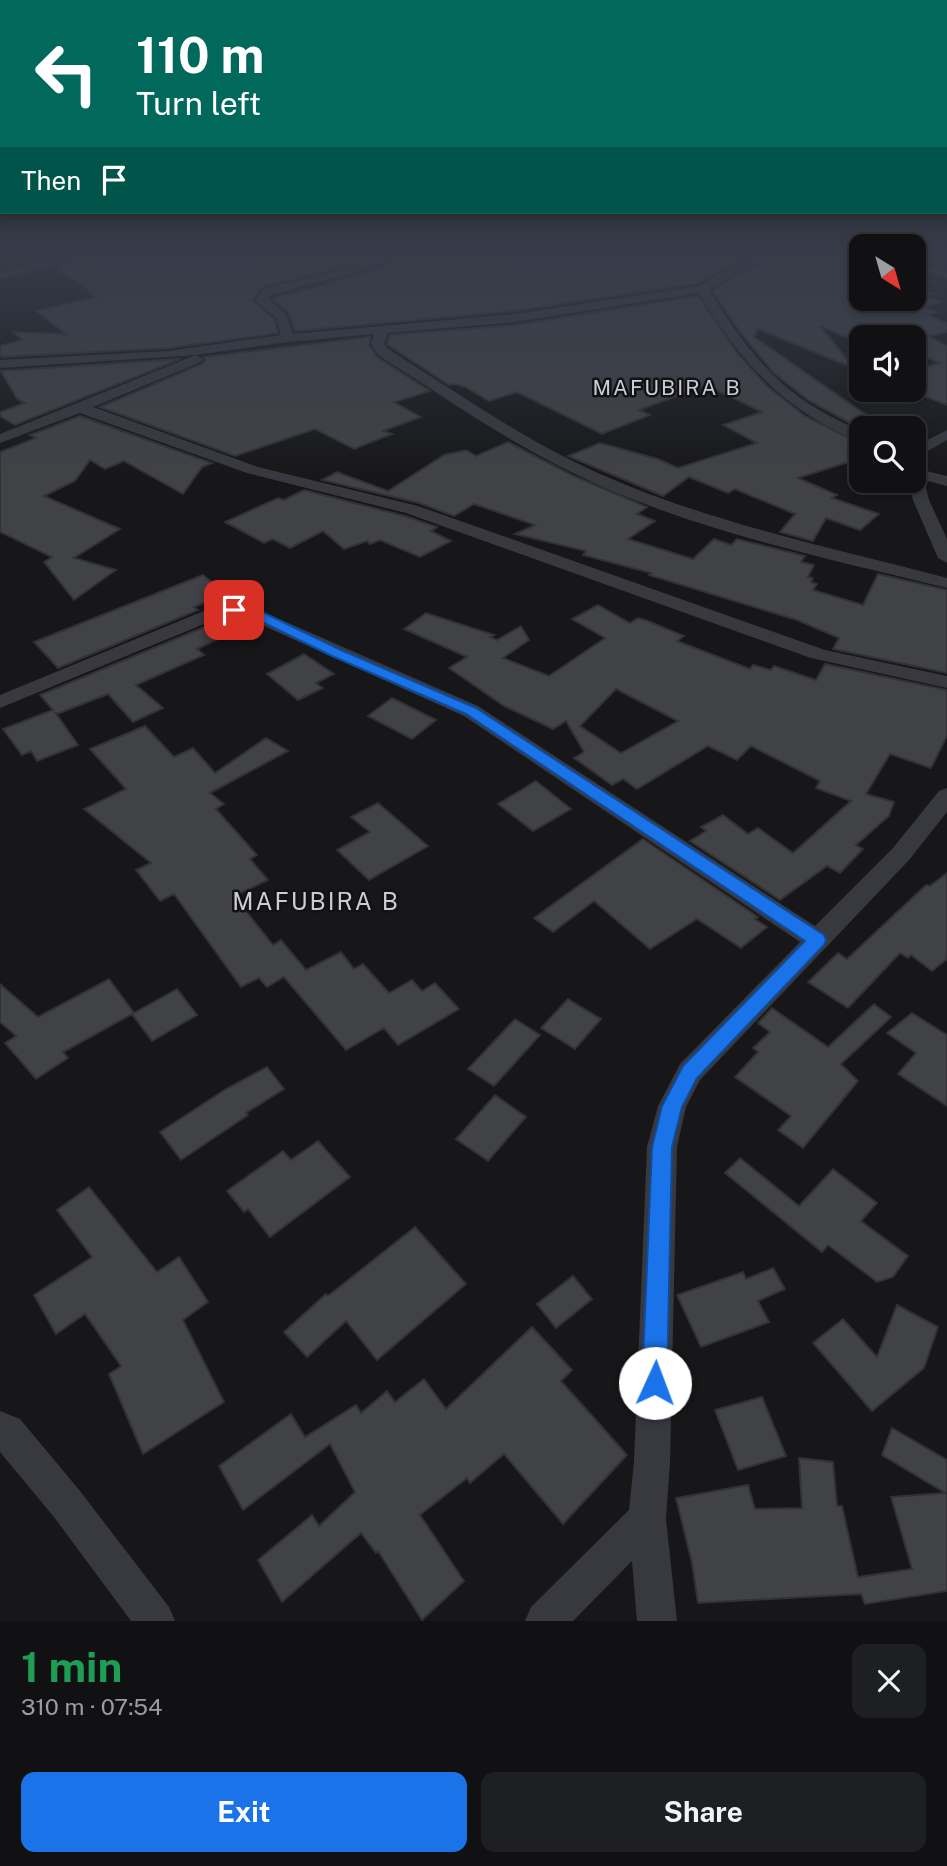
<!DOCTYPE html>
<html lang="en">
<head>
<meta charset="utf-8">
<style>
  :root { --surface:#111113; --page:#1e1f21; --text:#f1f3f6; --muted:#9c9da0; --line:#303133; --accent:#1a73e8 }
  body { margin:0; font-family:"Public Sans",sans-serif; background:var(--page); color:var(--text); height:100vh; display:flex; flex-direction:column; font-size:26px; white-space:nowrap }
  * { box-sizing:border-box; margin:0 }
  p { font-size:23px; color:var(--muted) }
  .icon { flex:none; width:38px; height:38px; fill:none; stroke:currentColor; stroke-width:2; stroke-linecap:round; stroke-linejoin:round }
  .map { position:relative; height:1621px; overflow:hidden }
  .drawer { display:flex; flex-direction:column; background:var(--surface); flex:1 }
  .drawer>* { flex:none }
  .hud { position:absolute; left:0px; top:0px; width:948px; height:214px; box-shadow:0 4px 10px #0003,0 0 0 2px var(--line); background:#00695c; color:#fff; overflow:hidden }
  .needle { width:46px; rotate:143deg }
  .buttons { position:absolute; left:849px; top:234px; display:grid; gap:14px }
  .buttons a { display:grid; place-items:center; width:77px; height:77px; border-radius:14px; background:var(--surface); box-shadow:0 4px 10px #0003,0 0 0 2px var(--line); font-size:35px }
  .pin { position:absolute; display:grid; place-items:center; width:60px; height:60px; color:#fff; margin:-30px; border-radius:14px; box-shadow:0 4px 10px #0006 }
  .me { position:absolute; width:77px; margin:-38px; rotate:2deg; stroke-linejoin:round; filter:drop-shadow(0 0 5px #0008) }
  .turn { display:flex; align-items:center; gap:24px; height:147px; padding:0 21px; font-size:32px }
  .turn .icon { width:91px; height:91px; stroke-width:2.5 }
  .turn b { display:block; font-size:49px; line-height:60px }
  .then { display:flex; align-items:center; height:66px; padding:0 21px; background:#0003; gap:14px; font-size:26px }
  .round { display:grid; place-items:center; flex:none; width:74px; height:74px; border-radius:14px; background:var(--page) }
  .summary { display:flex; align-items:center; justify-content:space-between; height:119px; padding:0 21px }
  h1 { font-size:42px; font-weight:700; line-height:52px; color:#1e9e55 }
  .action { display:flex; gap:14px; margin-top:auto; padding:14px 21px }
  .action a { flex:1; height:80px; border-radius:14px; background:var(--accent); color:#fff; font-size:28px; font-weight:700; line-height:80px; text-align:center }
  .action a+a { background:var(--page); color:var(--text) }
  .map>svg:first-child { display:block }
  .building { fill:#414246; stroke:#313136; stroke-width:2; fill-rule:evenodd }
  .lines { fill:none; stroke-linecap:round; stroke-linejoin:round }
  .street { fill:#38393f; fill-rule:evenodd }
  .route { fill:#1a73e8; stroke:#114b97; stroke-width:2 }
  .labels { text-anchor:middle; stroke-width:5; stroke-linejoin:round; paint-order:stroke }
  .far-quarter-label { font-size:21px; letter-spacing:2px; fill:#caccd6; stroke:#121214 }
  .quarter-label { font-size:24px; letter-spacing:2px; fill:#caccd6; stroke:#121214 }
</style>
</head>
<body>
<div class="map">
<svg width="947" height="1621" viewBox="0 0 947 1621">
  <rect width="100%" height="100%" fill="#171719"/>
  <g class="building">
    <polygon points="108,251 390,251 363,262 261,287 252,300 274,319 278,333 169,348 0,357 0,346 22,340 13,332 66,334 36,311 95,297 89,293 92,292 55,267"/>
    <polygon points="416,251 770,251 734,263 698,283 515,311 295,331 288,312 272,299 373,271"/>
    <polygon points="798,251 845,251 861,257 861,299 914,299 914,275 933,282 917,285 935,294 925,296 941,302 924,307 937,312 927,315 947,323 947,332 928,336 947,346 947,405 914,392 914,371 939,363 914,351 914,338 888,338 861,324 861,344 820,326 854,368 758,329 754,337 878,423 861,429 808,400 774,373 740,332 713,291 744,271"/>
    <polygon points="698,296 737,353 768,387 805,416 861,444 861,458 798,478 837,495 832,498 879,514 860,530 826,518 813,541 780,532 795,514 735,489 728,493 689,477 663,496 568,456 600,443 658,459 678,468 757,443 723,425 762,412 706,385 639,410 650,415 602,434 517,392 489,401 465,387 455,384 449,385 387,344 390,335 515,325"/>
    <polygon points="370,337 369,345 377,357 430,391 394,402 421,417 383,431 392,434 354,449 315,429 235,456 100,407 202,364 205,360 204,357"/>
    <polygon points="180,359 15,425 0,416 0,412 25,403 17,399 1,371"/>
    <polygon points="80,416 212,463 202,467 183,494 124,461 105,469 90,460 75,481 44,496 120,529 74,558 116,570 74,600 44,562 52,557 0,532 0,452 36,438 30,435"/>
    <polygon points="508,442 572,475 647,507 637,514 655,521 628,539 693,559 714,539 731,545 737,539 805,556 801,562 814,565 808,577 813,578 811,582 817,584 813,590 863,605 878,574 947,590 947,673 833,649 839,638 797,620 649,575 651,573 583,555 586,551 515,534 535,525 474,504 454,516 419,503 322,480 337,472 388,491 444,455 466,450 476,456"/>
    <polygon points="304,490 405,516 437,527 431,531 451,541 420,557 380,540 370,544 367,541 344,549 323,531 290,548 273,539 264,543 225,522 278,498 284,500"/>
    <polygon points="203,575 226,594 194,607 198,610 58,668 34,642"/>
    <path d="M598,605L630,623L638,618L645,620L684,636L677,641L750,669L753,665L771,670L774,666L816,680L825,664L947,690V736L931,768L890,754L866,794L894,802L889,816L856,845L863,849L840,873L827,866L780,900L690,841L706,831L701,827L723,815L748,834L758,828L793,853L851,801L816,788L820,781L751,746L737,760L708,746L637,789L623,779L612,785L574,758L584,752L566,721L553,729L504,706L449,668L467,657L404,629L426,613L494,635L490,637L497,640L521,626L529,640L503,658L549,676L605,638L572,619ZM616,689L678,721L621,753L580,726Z"/>
    <polygon points="214,623 229,634 197,649 204,655 136,685 163,708 133,722 108,694 57,714 55,712 78,745 37,761 31,751 22,755 3,729 53,710 40,695"/>
    <polygon points="304,654 334,674 316,683 323,688 298,700 267,674"/>
    <polygon points="392,698 436,720 412,739 368,716"/>
    <polygon points="145,726 174,757 193,748 215,773 266,738 288,751 210,793 224,804 216,809 257,855 250,859 268,880 234,896 273,945 281,940 306,970 341,952 354,969 363,964 389,993 412,980 422,991 435,983 459,1009 398,1045 384,1028 346,1050 284,977 267,987 259,978 241,987 174,894 160,901 136,870 151,863 84,809 126,789 90,749"/>
    <polygon points="536,781 571,809 533,831 498,804"/>
    <polygon points="378,803 428,846 369,880 337,850 370,832 351,817"/>
    <polygon points="643,839 758,917 755,919 767,927 741,948 697,919 650,949 594,901 553,932 534,918"/>
    <polygon points="947,873 947,959 932,971 911,955 908,958 900,953 848,1008 808,982 838,953 847,959 926,885 930,886"/>
    <polygon points="109,979 134,1013 63,1052 68,1058 36,1079 5,1043 16,1036 0,1022 0,984 38,1017"/>
    <polygon points="177,989 197,1015 152,1041 132,1014"/>
    <polygon points="568,999 601,1019 575,1049 541,1028"/>
    <polygon points="874,1004 891,1017 841,1064 858,1081 803,1148 778,1130 791,1116 735,1077 758,1052 753,1048 770,1032 758,1023 772,1008 828,1047"/>
    <polygon points="912,1013 947,1035 947,1106 898,1074 916,1053 887,1033"/>
    <polygon points="515,1019 540,1035 494,1086 468,1069"/>
    <polygon points="267,1067 284,1089 246,1113 248,1115 181,1160 160,1132 226,1089"/>
    <polygon points="495,1095 526,1117 488,1161 456,1139"/>
    <polygon points="318,1141 350,1177 270,1237 248,1209 244,1212 227,1191 283,1151 291,1160"/>
    <polygon points="740,1158 799,1206 833,1169 877,1203 861,1221 908,1256 893,1277 877,1282 828,1245 822,1252 725,1173"/>
    <polygon points="89,1187 157,1272 179,1257 208,1302 183,1320 224,1402 143,1454 109,1374 121,1366 85,1314 56,1334 34,1295 92,1257 57,1210"/>
    <polygon points="415,1227 466,1284 377,1360 346,1321 307,1357 284,1332 326,1294 328,1296"/>
    <polygon points="773,1268 785,1289 758,1301 769,1322 701,1347 677,1295 743,1272 746,1279"/>
    <polygon points="573,1276 592,1299 556,1328 537,1304"/>
    <polygon points="897,1305 938,1327 924,1368 872,1411 813,1343 843,1319 877,1357"/>
    <polygon points="532,1327 572,1370 561,1381 627,1455 563,1524 504,1454 470,1483 467,1478 420,1515 464,1581 422,1620 378,1551 376,1553 361,1533 282,1602 258,1560 312,1515 319,1526 355,1492 330,1444 243,1510 219,1466 291,1414 305,1437 356,1405 361,1413 387,1391 395,1402 424,1379 446,1409"/>
    <polygon points="762,1397 786,1456 738,1470 715,1410"/>
    <polygon points="892,1428 947,1460 947,1591 865,1604 861,1594 698,1603 692,1563 676,1498 748,1485 755,1509 802,1508 799,1458 833,1462 837,1506 842,1506 858,1577 912,1569 891,1497 945,1493 882,1455"/>
  </g>
  <g class="lines">
    <g class="street">
      <polygon points="87,251 106,251 0,279 0,273"/>
      <path d="M398,251H414L372,268L271,295L268,299L286,314L293,334L515,314L699,286L735,265L779,251H796L743,269L709,290C733,329 761,370 799,397C818,411 840,421 861,432V442C849,439 838,431 827,426C769,395 732,348 699,293L515,322L388,333L384,344L388,349C461,395 532,446 612,479C719,525 835,548 947,578V588C822,557 689,530 573,473C504,440 442,395 378,355L371,344L374,334L288,342L196,355L203,359L201,362L93,407L258,467L418,506L825,650L947,676V688L811,658L406,513L247,473L80,413L0,443V434L196,355L0,368V360L169,351L281,335L276,318L255,300L263,289L364,264Z"/>
      <polygon points="914,261 947,272 947,279 914,268"/>
      <polygon points="947,430 947,440 914,459 914,447"/>
      <polygon points="914,468 947,476 947,486 924,480 929,500 947,539 947,563 938,558 913,500 908,481 914,481"/>
      <polygon points="247,605 478,706 815,926 893,848 939,791 947,788 947,812 909,860 700,1080 686,1107 677,1147 670,1462 666,1519 677,1621 637,1621 632,1561 573,1621 525,1621 531,1607 629,1510 634,1462 647,1147 658,1106 680,1064 800,942 464,716 244,617 221,617 0,708 0,695 211,608"/>
      <polygon points="0,1411 20,1419 80,1491 169,1607 175,1621 131,1621 54,1517 0,1452"/>
    </g>
  </g>
  <linearGradient id="sky" x2="0" y2="1"><stop stop-color="#0d0d0e"/><stop offset="0.53" stop-color="#363c49"/><stop offset="1" stop-color="#363c49" stop-opacity="0"/></linearGradient>
  <rect width="947" height="478" fill="url(#sky)"/>
  <polygon class="route" points="234,606 262,612 341,650 476,708 824,935 826,940 824,945 697,1078 682,1107 672,1147 667,1383 663,1392 655,1396 646,1392 642,1383 652,1147 662,1106 683,1066 805,941 466,714 332,656 254,618 229,613 229,607"/>
  <g class="labels">
    <g class="far-quarter-label">
      <text x="667" y="395">MAFUBIRA B</text>
    </g>
    <g class="quarter-label">
      <text x="316" y="910">MAFUBIRA B</text>
    </g>
  </g>
</svg>
<div class="buttons">
<a><svg class="needle" viewBox="-14 -14 28 28"><path d="M0-13l5 13h-10z" fill="#e53935"/><path d="M0 13l5-13h-10z" fill="#9c9da0"/></svg></a>
<a><svg class="icon" aria-label="sound" viewBox="0 0 24 24"><path d="M4 9h4l5-4v14l-5-4H4zM17 9q2 3 0 6"/></svg></a>
<a><svg class="icon" aria-label="search" viewBox="0 0 24 24"><circle cx="10" cy="10" r="6"/><path d="M15 15l6 6"/></svg></a>
</div>
<div class="pin" style="left:234px;top:610px;background:#d93025"><svg class="icon" aria-label="arrive" viewBox="0 0 24 24"><path d="M6 21V4h12l-3 4 3 4H6"/></svg></div>
<svg class="me" style="left:655px;top:1383px" viewBox="-20 -20 40 40"><circle r="19" fill="#fff"/><path d="M0-13L10 11 0 6-10 11z" fill="#1a73e8"/></svg>
<div class="hud">
<div class="turn"><svg class="icon" aria-label="left" viewBox="0 0 24 24"><path d="M17 20v-9H6M10 6l-5 5 5 5"/></svg><div><b>110 m</b>Turn left</div></div>
<div class="then">Then<svg class="icon" aria-label="arrive" viewBox="0 0 24 24"><path d="M6 21V4h12l-3 4 3 4H6"/></svg></div>
</div>
</div>
<section class="drawer">
<div class="summary"><div><h1>1 min</h1><p>310 m · 07:54</p></div><a class="round"><svg class="icon" aria-label="close" viewBox="0 0 24 24"><path d="M6 6l12 12M18 6L6 18"/></svg></a></div>
<div class="action"><a>Exit</a><a>Share</a></div>
</section>
</body>
</html>
